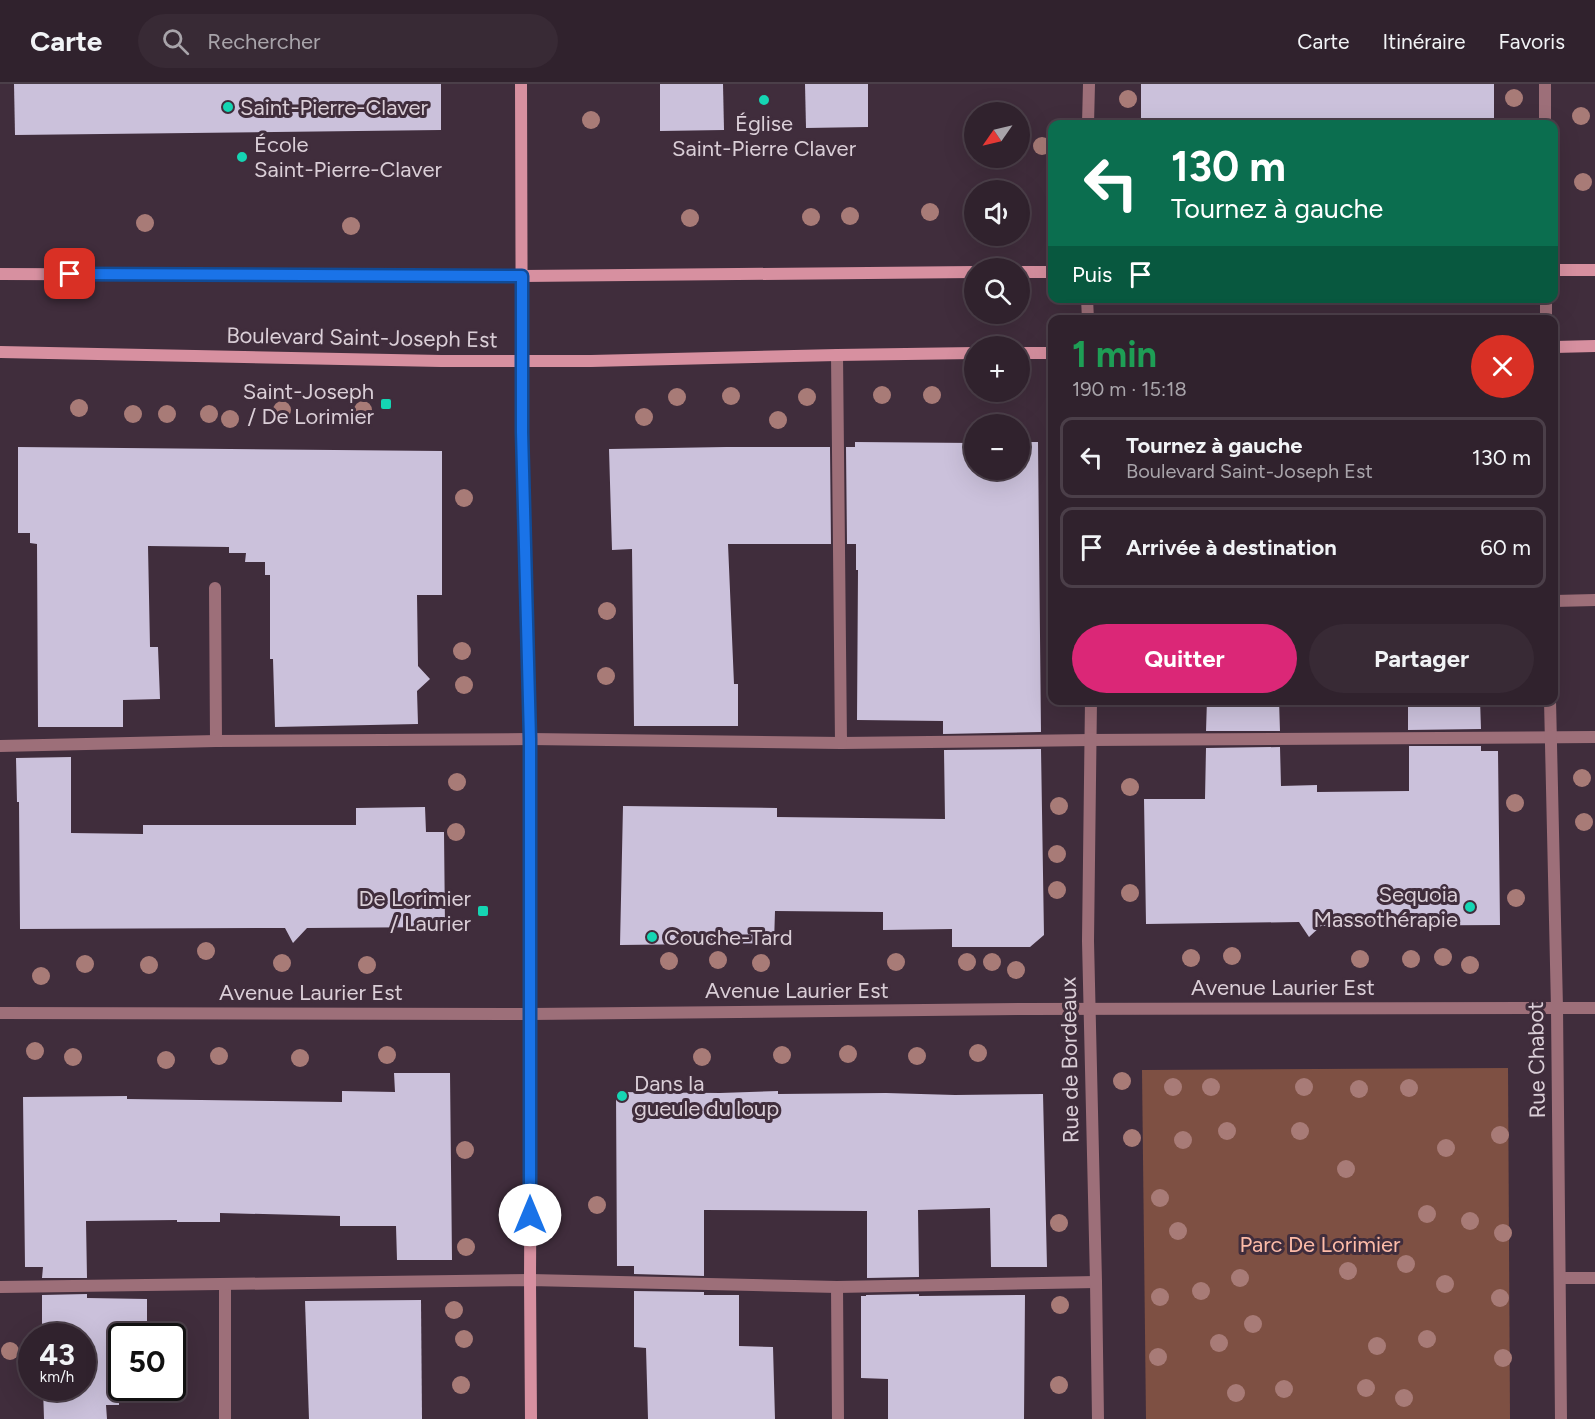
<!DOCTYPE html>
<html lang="fr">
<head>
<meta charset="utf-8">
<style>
  :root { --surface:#30222d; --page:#382a35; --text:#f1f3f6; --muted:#a8a4aa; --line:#4b3f49; --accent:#db2777 }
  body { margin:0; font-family:Figtree,sans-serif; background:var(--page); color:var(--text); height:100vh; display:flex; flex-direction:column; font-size:22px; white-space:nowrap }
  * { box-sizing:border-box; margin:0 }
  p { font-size:20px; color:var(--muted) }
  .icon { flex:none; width:33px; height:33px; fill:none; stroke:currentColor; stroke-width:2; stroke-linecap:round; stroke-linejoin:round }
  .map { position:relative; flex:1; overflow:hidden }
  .sheet { position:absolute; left:1048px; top:231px; width:510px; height:390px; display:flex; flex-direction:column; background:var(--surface); border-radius:12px; box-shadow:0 6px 24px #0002,0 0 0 2px var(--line) }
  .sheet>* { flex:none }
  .banner { position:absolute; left:1048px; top:36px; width:510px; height:183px; border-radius:12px; box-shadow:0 6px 24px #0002,0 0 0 2px var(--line); background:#0b6e4f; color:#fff; overflow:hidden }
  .needle { width:39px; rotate:236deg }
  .fabs { position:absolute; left:964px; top:18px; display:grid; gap:12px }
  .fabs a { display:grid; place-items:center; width:66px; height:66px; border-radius:50%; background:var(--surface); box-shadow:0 6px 24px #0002,0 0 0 2px var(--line); font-size:30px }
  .speed { position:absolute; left:18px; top:1239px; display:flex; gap:12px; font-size:30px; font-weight:700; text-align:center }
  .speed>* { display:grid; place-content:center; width:78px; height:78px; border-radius:50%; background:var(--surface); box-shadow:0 6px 24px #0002,0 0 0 2px var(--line); line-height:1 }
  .speed small { font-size:15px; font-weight:400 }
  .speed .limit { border:3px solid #111; border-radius:9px; background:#fff; color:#111 }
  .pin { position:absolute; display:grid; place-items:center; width:51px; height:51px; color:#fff; margin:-26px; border-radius:12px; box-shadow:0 3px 9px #0006 }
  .me { position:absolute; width:66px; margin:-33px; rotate:0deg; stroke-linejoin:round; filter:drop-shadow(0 0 4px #0008) }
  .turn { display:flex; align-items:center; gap:21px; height:126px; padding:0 24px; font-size:27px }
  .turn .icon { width:78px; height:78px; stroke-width:2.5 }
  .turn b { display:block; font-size:42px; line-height:51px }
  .then { display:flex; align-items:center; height:57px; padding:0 24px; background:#0003; gap:12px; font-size:22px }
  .round { display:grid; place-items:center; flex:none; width:63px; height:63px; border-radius:32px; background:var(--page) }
  .summary { display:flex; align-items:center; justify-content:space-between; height:102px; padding:0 24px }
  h1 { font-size:36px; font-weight:700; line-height:45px; color:#1e9e55 }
  .primary-button { display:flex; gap:12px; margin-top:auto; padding:12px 24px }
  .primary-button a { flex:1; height:69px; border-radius:36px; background:var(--accent); color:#fff; font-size:24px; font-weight:700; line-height:69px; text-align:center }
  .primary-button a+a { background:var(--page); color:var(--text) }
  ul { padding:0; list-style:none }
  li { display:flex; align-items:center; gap:18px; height:81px; margin:0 12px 9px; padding:0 12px; border:3px solid var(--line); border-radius:12px }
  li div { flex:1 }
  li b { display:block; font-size:22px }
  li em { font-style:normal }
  header { display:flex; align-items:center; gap:36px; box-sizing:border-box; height:84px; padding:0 30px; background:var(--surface); border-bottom:2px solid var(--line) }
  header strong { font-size:28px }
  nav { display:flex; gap:33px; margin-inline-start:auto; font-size:21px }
  .search { width:420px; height:54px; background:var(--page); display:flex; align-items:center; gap:15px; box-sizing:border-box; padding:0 21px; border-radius:33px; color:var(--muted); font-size:22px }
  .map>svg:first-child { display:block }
  .green { fill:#7e5043 }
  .building { fill:#cbc1db }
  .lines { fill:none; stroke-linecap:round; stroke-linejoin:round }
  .lane { stroke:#9d6f79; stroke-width:12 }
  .street { stroke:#9d6f79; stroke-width:12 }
  .secondary { stroke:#d790a0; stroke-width:12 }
  .tree { fill:#a87b77 }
  .route-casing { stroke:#114b97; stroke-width:15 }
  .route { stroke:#1a73e8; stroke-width:10 }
  .poi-dot { fill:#15d5b3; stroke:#402d3c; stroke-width:2 }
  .labels { text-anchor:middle; stroke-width:6; stroke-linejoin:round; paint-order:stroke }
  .poi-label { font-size:22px; fill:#daced7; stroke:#402d3c; text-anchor:start }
  .street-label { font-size:22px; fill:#daced7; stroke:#402d3c }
  .park-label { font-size:22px; fill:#fdbba8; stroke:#402d3c }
</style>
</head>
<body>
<header>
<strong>Carte</strong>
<div class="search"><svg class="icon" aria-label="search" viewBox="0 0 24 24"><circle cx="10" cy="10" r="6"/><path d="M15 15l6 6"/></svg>Rechercher</div>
<nav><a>Carte</a><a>Itinéraire</a><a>Favoris</a></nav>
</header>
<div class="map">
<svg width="1595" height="1335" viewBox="0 0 1595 1335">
  <rect width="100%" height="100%" fill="#402d3c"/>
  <polygon class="green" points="1508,984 1510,1335 1146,1335 1142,986"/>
  <g class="building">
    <polygon points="14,0 441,0 441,46 15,51"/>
    <polygon points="660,0 723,0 724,46 660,47"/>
    <polygon points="805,0 868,0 868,43 806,44"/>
    <rect x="1141" y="0" width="353" height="40"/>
    <polygon points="855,358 975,359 975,386 1020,386 1020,358 1038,358 1041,648 943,650 943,637 857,636 858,486 856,486 856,460 847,460 846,363 855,363"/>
    <polygon points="18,363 442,367 442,511 417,511 418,582 430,595 417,607 418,640 275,643 273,575 270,575 270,491 265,491 265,478 245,478 246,469 229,469 229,463 148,462 150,563 158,563 160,615 123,616 123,643 38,643 37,460 30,459 30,449 18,449"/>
    <polygon points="726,363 830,363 831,460 728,460 734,600 738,600 738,642 634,642 632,465 612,466 609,365"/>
    <polygon points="1207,616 1279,616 1280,647 1206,647"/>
    <polygon points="1408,616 1480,616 1481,645 1408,646"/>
    <polygon points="1409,662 1481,662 1481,667 1498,667 1500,841 1321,842 1309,853 1299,838 1146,840 1144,715 1205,715 1206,664 1280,663 1281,702 1317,701 1317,708 1409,707"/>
    <polygon points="1041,665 1044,851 1030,863 952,863 952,845 883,846 883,828 775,827 774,859 620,861 623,722 777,724 777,733 945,735 944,666"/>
    <polygon points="71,673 71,749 143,750 143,741 356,741 356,724 425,723 426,748 444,748 445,843 307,844 293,859 285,844 20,845 19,718 17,718 16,674"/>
    <polygon points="394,989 450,989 452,1176 397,1176 396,1142 340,1142 340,1132 220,1129 220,1138 177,1138 177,1136 86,1137 87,1194 42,1194 43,1183 25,1183 23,1013 127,1012 127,1015 342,1018 342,1007 395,1008"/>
    <polygon points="778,1007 778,1010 886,1009 955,1011 1043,1010 1047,1183 991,1183 990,1124 918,1126 919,1193 867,1194 867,1127 704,1126 704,1192 634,1190 634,1182 617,1182 616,1008 720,1009"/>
    <polygon points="634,1207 704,1208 704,1211 739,1211 739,1262 773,1263 775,1335 648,1335 646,1264 634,1263"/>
    <polygon points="87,1210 87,1214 147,1215 147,1252 122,1252 122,1268 119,1268 119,1321 106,1321 107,1335 44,1335 43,1304 82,1304 82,1252 42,1252 42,1211"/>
    <polygon points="919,1210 919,1212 1025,1211 1024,1335 888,1335 888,1295 861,1294 861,1212 866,1212 866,1211"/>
    <polygon points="421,1216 422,1335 309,1335 305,1217"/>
  </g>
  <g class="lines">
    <g class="lane">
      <polyline points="837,271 841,659 1091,656 1595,653"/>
      <polyline points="215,504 216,657"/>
      <polyline points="1554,517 1595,516"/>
      <polyline points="0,662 216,657 530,655 841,659"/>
      <polyline points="1560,1194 1595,1194"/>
      <polyline points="225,1200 225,1335"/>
      <polyline points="0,1203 530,1196 837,1203 1096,1198"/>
      <polyline points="837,1203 838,1335"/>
    </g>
    <g class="street">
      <polyline points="1545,0 1545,40"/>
      <polyline points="1088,40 1089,0"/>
      <polyline points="1087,214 1088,236"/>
      <polyline points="1546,236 1546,214"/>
      <polyline points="1091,616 1088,857 1096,1198 1098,1335"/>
      <polyline points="1550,616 1557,924 1561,1335"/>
      <polyline points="0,929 530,930 1025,925 1595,924"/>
    </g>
    <g class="secondary">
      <polyline points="521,0 522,348 530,655 529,853 531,1000 530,1196 531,1335"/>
      <polyline points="1554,186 1595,186"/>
      <polyline points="1020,188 1053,188"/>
      <polyline points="0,190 522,192 975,188"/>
      <polyline points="1554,263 1595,262"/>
      <polyline points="0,268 441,277 591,277 837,271 975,269"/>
      <polyline points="1020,269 1053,269"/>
    </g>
  </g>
  <g class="tree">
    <circle cx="1514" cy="14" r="9"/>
    <circle cx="1128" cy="15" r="9"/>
    <circle cx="1581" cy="32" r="9"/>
    <circle cx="591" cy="36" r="9"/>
    <circle cx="1042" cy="62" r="9"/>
    <circle cx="1583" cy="98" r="9"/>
    <circle cx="930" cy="128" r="9"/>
    <circle cx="850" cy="132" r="9"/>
    <circle cx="811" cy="133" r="9"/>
    <circle cx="690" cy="134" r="9"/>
    <circle cx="145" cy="139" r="9"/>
    <circle cx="351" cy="142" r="9"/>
    <circle cx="882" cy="311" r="9"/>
    <circle cx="932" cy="311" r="9"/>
    <circle cx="731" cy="312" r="9"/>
    <circle cx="677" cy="313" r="9"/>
    <circle cx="807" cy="313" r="9"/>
    <circle cx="79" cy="324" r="9"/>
    <circle cx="282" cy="326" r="9"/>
    <circle cx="363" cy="326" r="9"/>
    <circle cx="133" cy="330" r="9"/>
    <circle cx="167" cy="330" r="9"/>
    <circle cx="209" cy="330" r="9"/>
    <circle cx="644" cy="333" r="9"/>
    <circle cx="230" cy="335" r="9"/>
    <circle cx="778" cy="336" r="9"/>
    <circle cx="464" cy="414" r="9"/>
    <circle cx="607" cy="527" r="9"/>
    <circle cx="462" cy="567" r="9"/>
    <circle cx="606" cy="592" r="9"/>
    <circle cx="464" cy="601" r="9"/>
    <circle cx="1582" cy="694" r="9"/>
    <circle cx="457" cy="698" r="9"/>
    <circle cx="1130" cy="703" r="9"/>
    <circle cx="1515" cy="719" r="9"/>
    <circle cx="1059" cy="722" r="9"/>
    <circle cx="1584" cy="738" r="9"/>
    <circle cx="456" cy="748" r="9"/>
    <circle cx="1057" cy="770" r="9"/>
    <circle cx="1057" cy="806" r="9"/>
    <circle cx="1130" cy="809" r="9"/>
    <circle cx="1516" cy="814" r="9"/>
    <circle cx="206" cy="867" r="9"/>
    <circle cx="1232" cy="872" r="9"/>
    <circle cx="1443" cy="873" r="9"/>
    <circle cx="1191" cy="874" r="9"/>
    <circle cx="1360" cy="875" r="9"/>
    <circle cx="1411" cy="875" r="9"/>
    <circle cx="718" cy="876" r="9"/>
    <circle cx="669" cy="877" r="9"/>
    <circle cx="896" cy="878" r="9"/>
    <circle cx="967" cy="878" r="9"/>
    <circle cx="992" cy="878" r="9"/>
    <circle cx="282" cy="879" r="9"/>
    <circle cx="761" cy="879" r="9"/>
    <circle cx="85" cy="880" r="9"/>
    <circle cx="149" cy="881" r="9"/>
    <circle cx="367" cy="881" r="9"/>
    <circle cx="1470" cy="881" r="9"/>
    <circle cx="1016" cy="886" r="9"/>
    <circle cx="41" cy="892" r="9"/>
    <circle cx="35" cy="967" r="9"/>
    <circle cx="978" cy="969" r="9"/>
    <circle cx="848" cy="970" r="9"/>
    <circle cx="387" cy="971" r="9"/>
    <circle cx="782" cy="971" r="9"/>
    <circle cx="219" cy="972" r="9"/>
    <circle cx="917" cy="972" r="9"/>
    <circle cx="73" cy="973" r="9"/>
    <circle cx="702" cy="973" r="9"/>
    <circle cx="300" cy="974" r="9"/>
    <circle cx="166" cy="976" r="9"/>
    <circle cx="1122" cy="997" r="9"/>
    <circle cx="1173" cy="1003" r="9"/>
    <circle cx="1211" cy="1003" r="9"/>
    <circle cx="1304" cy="1003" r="9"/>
    <circle cx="1409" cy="1004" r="9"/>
    <circle cx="1359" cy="1005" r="9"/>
    <circle cx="1227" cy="1047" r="9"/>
    <circle cx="1300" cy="1047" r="9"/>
    <circle cx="1500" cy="1051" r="9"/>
    <circle cx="1132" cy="1054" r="9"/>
    <circle cx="1183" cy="1056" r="9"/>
    <circle cx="1446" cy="1064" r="9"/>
    <circle cx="465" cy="1066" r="9"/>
    <circle cx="1346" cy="1085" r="9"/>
    <circle cx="1160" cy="1114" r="9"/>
    <circle cx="597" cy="1121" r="9"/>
    <circle cx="1427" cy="1130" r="9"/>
    <circle cx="1470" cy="1137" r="9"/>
    <circle cx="1059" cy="1139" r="9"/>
    <circle cx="1178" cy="1147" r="9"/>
    <circle cx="1503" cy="1149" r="9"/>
    <circle cx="466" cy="1163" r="9"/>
    <circle cx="1406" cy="1180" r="9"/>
    <circle cx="1348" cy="1187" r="9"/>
    <circle cx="1240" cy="1194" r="9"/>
    <circle cx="1445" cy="1200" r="9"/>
    <circle cx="1201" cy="1207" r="9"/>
    <circle cx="1160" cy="1213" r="9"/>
    <circle cx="1500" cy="1214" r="9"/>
    <circle cx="1060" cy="1221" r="9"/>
    <circle cx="454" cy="1226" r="9"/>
    <circle cx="1253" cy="1240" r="9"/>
    <circle cx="464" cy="1255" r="9"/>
    <circle cx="1427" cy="1255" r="9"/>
    <circle cx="1219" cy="1259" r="9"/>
    <circle cx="1377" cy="1262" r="9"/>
    <circle cx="10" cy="1267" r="9"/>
    <circle cx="1158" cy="1273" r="9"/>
    <circle cx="1503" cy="1274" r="9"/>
    <circle cx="461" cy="1301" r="9"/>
    <circle cx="1059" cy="1301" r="9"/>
    <circle cx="1366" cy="1304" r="9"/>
    <circle cx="1284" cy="1305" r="9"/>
    <circle cx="1236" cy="1309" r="9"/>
    <circle cx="1404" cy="1314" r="9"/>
  </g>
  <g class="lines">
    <g class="route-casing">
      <polyline id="route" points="70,190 522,192 522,348 530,655 530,1131"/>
    </g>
    <use href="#route" class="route"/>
  </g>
  <g class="poi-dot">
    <circle cx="764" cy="16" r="6"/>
    <circle cx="228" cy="23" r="6"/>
    <circle cx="242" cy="73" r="6"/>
    <rect x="380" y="314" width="12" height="12" rx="3"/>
    <circle cx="1470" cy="823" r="6"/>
    <rect x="477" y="821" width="12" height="12" rx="3"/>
    <circle cx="652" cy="853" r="6"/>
    <circle cx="622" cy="1012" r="6"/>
  </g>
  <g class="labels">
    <g class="poi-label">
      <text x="240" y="31">Saint-Pierre-Claver</text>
      <text x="764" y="47" text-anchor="middle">Église<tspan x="764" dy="25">Saint-Pierre Claver</tspan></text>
      <text x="254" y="68">École<tspan x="254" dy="25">Saint-Pierre-Claver</tspan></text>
      <text x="374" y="315" text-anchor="end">Saint-Joseph<tspan x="374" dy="25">/ De Lorimier</tspan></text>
      <text x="1458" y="818" text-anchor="end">Sequoia<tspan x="1458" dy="25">Massothérapie</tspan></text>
      <text x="471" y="822" text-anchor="end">De Lorimier<tspan x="471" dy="25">/ Laurier</tspan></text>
      <text x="664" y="861">Couche-Tard</text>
      <text x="634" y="1007">Dans la<tspan x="634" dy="25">gueule du loup</tspan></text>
    </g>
    <g class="street-label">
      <text transform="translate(362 253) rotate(1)" y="8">Boulevard Saint-Joseph Est</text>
      <text x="1283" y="911">Avenue Laurier Est</text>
      <text x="797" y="914">Avenue Laurier Est</text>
      <text x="311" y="916">Avenue Laurier Est</text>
      <text transform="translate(1069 976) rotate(-91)" y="8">Rue de Bordeaux</text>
      <text transform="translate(1536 976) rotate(-91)" y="8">Rue Chabot</text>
    </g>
    <g class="park-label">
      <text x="1320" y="1168">Parc De Lorimier</text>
    </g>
  </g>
</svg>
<div class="fabs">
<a><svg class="needle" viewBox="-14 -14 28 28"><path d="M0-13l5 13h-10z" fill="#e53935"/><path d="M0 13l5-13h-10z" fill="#a8a4aa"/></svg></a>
<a><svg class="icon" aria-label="sound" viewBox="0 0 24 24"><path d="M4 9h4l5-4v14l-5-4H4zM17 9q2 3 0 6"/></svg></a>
<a><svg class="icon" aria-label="search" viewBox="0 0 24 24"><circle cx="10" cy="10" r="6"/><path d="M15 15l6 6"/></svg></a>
<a>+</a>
<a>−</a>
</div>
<div class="speed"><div>43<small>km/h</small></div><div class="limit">50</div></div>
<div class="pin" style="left:70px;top:190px;background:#d93025"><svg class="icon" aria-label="arrive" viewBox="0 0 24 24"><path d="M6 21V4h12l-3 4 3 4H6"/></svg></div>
<svg class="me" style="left:530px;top:1131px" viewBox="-20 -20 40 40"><circle r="19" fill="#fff"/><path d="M0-13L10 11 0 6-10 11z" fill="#1a73e8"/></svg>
<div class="banner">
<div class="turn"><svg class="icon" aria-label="left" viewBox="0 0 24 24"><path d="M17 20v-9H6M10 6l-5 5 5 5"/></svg><div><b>130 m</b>Tournez à gauche</div></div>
<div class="then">Puis<svg class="icon" aria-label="arrive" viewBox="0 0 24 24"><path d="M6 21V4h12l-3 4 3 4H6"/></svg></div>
</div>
<section class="sheet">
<div class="summary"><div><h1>1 min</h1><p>190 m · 15:18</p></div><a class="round" style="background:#d93025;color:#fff"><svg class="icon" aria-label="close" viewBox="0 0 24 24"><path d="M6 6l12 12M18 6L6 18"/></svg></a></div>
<ul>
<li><svg class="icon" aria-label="left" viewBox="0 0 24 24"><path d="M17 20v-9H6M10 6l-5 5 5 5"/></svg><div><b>Tournez à gauche</b><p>Boulevard Saint-Joseph Est</p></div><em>130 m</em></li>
<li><svg class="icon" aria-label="arrive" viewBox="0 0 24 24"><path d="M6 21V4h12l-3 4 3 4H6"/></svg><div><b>Arrivée à destination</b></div><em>60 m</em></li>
</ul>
<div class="primary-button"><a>Quitter</a><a>Partager</a></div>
</section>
</div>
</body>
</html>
